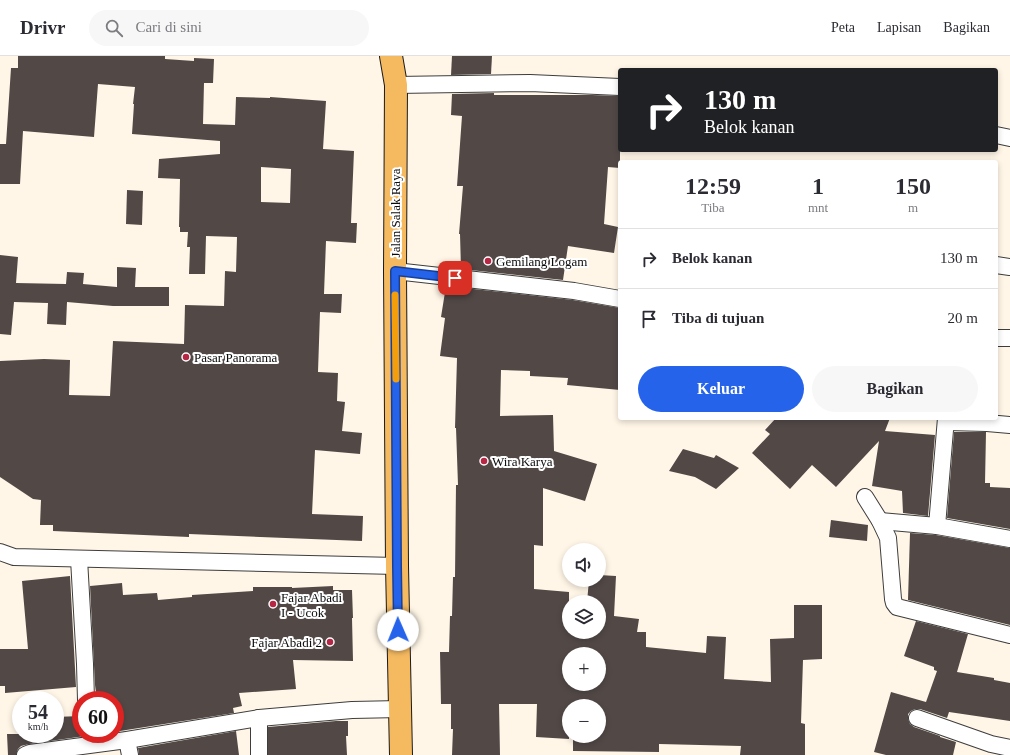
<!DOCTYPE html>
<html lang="id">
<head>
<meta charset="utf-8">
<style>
  :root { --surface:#fff; --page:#f7f7f7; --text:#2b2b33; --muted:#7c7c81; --line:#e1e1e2; --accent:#2563eb }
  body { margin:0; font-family:Georgia,serif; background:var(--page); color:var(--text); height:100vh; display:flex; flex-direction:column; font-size:15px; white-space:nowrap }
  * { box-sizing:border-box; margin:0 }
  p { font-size:13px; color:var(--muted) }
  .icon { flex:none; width:22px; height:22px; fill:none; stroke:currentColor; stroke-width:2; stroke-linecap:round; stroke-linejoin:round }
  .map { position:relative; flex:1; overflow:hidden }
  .sheet { position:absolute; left:618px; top:104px; width:380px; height:260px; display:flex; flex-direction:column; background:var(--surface); border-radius:4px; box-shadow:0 2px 6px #0003 }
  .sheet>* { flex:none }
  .guide { position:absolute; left:618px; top:12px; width:380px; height:84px; border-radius:4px; box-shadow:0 2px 6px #0003; background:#202124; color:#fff; overflow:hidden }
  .fabs { position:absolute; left:562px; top:487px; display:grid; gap:8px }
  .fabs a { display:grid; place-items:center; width:44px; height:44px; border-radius:50%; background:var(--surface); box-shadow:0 2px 6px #0003; font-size:20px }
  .speed { position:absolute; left:12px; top:635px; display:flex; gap:8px; font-size:20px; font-weight:700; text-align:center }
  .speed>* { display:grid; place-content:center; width:52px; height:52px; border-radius:50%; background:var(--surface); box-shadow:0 2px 6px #0003; line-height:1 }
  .speed small { font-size:10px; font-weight:400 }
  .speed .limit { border:6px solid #d22; background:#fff; color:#111 }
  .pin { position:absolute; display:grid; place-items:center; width:34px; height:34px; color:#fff; margin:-17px; border-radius:8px; box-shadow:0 2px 6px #0006 }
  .me { position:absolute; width:44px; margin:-22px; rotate:359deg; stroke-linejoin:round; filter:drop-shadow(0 0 3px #0008) }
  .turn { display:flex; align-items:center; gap:14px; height:84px; padding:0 20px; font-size:18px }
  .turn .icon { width:52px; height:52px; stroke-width:2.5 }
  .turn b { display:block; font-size:28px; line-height:34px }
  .eta { display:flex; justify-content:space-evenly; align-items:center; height:68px; text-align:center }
  .eta b { font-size:24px; font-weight:800; line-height:28px }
  .cta { display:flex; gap:8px; margin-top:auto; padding:8px 20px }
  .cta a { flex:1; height:46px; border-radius:24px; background:var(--accent); color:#fff; font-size:16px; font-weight:800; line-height:46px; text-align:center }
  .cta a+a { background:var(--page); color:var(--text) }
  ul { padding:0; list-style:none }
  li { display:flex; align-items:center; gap:12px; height:60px; padding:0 20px; border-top:1px solid var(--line) }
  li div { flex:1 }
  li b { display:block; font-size:15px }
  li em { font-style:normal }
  header { display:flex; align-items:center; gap:24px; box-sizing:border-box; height:56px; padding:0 20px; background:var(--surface); border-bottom:1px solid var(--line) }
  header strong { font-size:19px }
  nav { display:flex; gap:22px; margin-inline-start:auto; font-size:14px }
  .search { width:280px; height:36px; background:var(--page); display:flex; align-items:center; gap:10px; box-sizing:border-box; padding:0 14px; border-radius:22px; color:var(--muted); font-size:15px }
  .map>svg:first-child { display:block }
  .building { fill:#524947; fill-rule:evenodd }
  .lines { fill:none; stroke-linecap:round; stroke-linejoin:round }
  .street-casing { stroke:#3d3d3d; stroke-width:18 }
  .primary-casing { stroke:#1b1b1b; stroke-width:24 }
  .street { stroke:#fff; stroke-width:16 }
  .primary { stroke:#f5b960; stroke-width:22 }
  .route-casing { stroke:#184099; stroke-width:10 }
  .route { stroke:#2563eb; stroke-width:7 }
  .slow { stroke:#f59e0b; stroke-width:7 }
  .poi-dot { fill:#b52745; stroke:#fff; stroke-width:1.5 }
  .labels { text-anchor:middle; stroke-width:4; stroke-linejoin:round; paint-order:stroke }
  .street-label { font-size:13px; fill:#0a0a0a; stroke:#fff }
  .poi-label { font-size:13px; fill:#0a0a0a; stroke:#fff; text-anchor:start }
</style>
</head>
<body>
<header>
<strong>Drivr</strong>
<div class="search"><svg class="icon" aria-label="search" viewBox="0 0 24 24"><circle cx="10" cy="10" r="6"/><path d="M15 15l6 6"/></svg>Cari di sini</div>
<nav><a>Peta</a><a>Lapisan</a><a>Bagikan</a></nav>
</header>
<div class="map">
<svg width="1010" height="699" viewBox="0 0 1010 699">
  <rect width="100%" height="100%" fill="#fff6e7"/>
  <g class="building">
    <path d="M18,0H165V3L194,5V2L214,3L213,27H204L203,68L235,69L236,41L270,42V41L326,45L323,93L354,95L351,167H357L356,187L326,185L324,238H342L341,257L320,256L318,316L338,317L337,345L345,346L342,375L362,377L360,398L315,394L312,458L363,460L362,485L189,478V481L53,475V469H40L41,444L33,443L0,421V305L44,303L70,304L69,339L110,340L113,285L184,288L185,249L224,250L225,215L236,216L237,181L206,180L205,218H189L190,191H187L188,176H180V171H179L180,123L158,122L159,103L220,98V85L132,78L134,48H133L135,31L98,28L94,81L23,75L20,128H0V88H6L11,12H18ZM261,111L291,113L290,147L261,146Z"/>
    <polygon points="452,0 492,0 491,18 451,19"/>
    <polygon points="494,37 494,39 592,39 620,40 620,112 608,111 604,168 618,171 614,197 568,190 563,224 461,213 460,178 459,178 463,130 457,130 462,60 451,59 452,38"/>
    <polygon points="127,134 143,135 142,169 126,168"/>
    <polygon points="0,199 18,201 16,227 66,228 67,216 84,217 83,228 117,231 117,211 136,212 135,231 169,231 169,250 113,250 67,246 66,269 47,268 48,247 14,246 11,279 0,278"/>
    <path d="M446,230L573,244L620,252V334L567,329L568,322L530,320V315L501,314L500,360L553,359L554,395L597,408L585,445L543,432V490L534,489V533L569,536V576H599V546H587L589,524H599V519L616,520L614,560L639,563L637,576H646V591L706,597L707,580L726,581L724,623L771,626L770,583L794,582V549H822V603L803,604L801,667L805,668V699H740L741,690L659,688V696L573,695V680H599V650H569V683L536,681L537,648H499L500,699H452L453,673H451V648H441L440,596H449L450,560H452L453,521H455L456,429H458L456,372H455L457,302L440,300L445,262L441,261ZM569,598H599V628H569Z"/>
    <polygon points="776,362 890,362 885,375 935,379 928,460 903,457 902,435 872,430 879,385 836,431 812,409 790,433 752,397 770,378 765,374"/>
    <polygon points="954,376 986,376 985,427 990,427 990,431 1010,432 1010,473 947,462"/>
    <polygon points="683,393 714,402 716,399 739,412 716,433 695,421 669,415"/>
    <polygon points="831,464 868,469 867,485 829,481"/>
    <polygon points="910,477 936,479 1010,492 1010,569 908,544"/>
    <polygon points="70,520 76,631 5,637 5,630 0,630 0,593 28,593 22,525"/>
    <polygon points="122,527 123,539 157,537 158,544 192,541 192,539 253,535 253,531 292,531 292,532 333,530 333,534 352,534 353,562 352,562 353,605 293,604 296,633 239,637 242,650 233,652 234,657 120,675 117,647 115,647 115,644 97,644 95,629 90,530"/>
    <polygon points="916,565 968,578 957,616 994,622 994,624 1010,627 1010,665 949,656 947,662 920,653 915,653 911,655 908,658 908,663 910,668 914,671 940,680 940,681 956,686 953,699 886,699 874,696 891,636 926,646 937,615 934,614 934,611 904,600"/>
    <polygon points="81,660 81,678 85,678 85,680 29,688 21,690 18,693 16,699 8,699 7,678 55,678 55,661"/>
    <polygon points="336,665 348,665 348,680 346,680 347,699 268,699 268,671"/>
    <polygon points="236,675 239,699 139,699 138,692"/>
  </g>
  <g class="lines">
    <g class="street-casing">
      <g id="street">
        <polyline points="396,29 530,27 620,31"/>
        <polyline points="996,79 1010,82"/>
        <polyline points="996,209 1010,211"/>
        <polyline points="395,215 574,235 620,243"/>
        <polyline points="996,282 1010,282"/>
        <polyline points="947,366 987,367 1010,369"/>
        <polyline points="865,441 880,465 888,482 893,543 894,547 897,551 1010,579"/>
        <polyline points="880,465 937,470 1010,483"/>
        <polyline points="937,470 946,362"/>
        <polyline points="0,496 14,501 397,510"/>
        <polyline points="79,503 85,608 86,644"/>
        <polyline points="259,662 259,699"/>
        <polyline points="917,662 991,688 1010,692"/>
        <polyline points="127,684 130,699"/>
        <polyline points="25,699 30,697 127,684 259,662 352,654 400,653"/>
      </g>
    </g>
    <g class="primary-casing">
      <polyline id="primary" points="391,0 396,29 395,215 397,510 401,699"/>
    </g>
    <use href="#street" class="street"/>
    <use href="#primary" class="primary"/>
  </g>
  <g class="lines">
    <g class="route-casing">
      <polyline id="route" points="398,574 397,510 395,215 455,222"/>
    </g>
    <use href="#route" class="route"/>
    <polyline class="slow" points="395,239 396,323"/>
  </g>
  <g class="poi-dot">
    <circle cx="488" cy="205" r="4"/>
    <circle cx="186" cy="301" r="4"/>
    <circle cx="484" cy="405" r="4"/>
    <circle cx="273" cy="548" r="4"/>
    <circle cx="330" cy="586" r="4"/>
  </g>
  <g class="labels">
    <g class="street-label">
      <text transform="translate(395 157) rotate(-90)" y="5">Jalan Salak Raya</text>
    </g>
    <g class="poi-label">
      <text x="496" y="210">Gemilang Logam</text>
      <text x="194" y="306">Pasar Panorama</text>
      <text x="492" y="410">Wira Karya</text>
      <text x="281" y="546">Fajar Abadi<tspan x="281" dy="15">I - Ucok</tspan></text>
      <text x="322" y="591" text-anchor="end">Fajar Abadi 2</text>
    </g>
  </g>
</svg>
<div class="fabs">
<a><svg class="icon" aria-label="sound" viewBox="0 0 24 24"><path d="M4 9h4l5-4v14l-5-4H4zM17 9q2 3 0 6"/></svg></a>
<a><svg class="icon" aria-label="layers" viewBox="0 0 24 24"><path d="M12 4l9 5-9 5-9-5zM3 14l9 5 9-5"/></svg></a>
<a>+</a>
<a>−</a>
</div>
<div class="speed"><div>54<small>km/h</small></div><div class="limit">60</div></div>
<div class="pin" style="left:455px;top:222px;background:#d93025"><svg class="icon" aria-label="arrive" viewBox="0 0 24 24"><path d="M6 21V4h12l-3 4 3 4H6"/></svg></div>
<svg class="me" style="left:398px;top:574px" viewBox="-20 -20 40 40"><circle r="19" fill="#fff"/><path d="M0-13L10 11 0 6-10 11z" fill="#2563eb"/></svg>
<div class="guide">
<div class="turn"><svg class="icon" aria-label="right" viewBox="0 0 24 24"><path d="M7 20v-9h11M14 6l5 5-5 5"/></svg><div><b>130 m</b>Belok kanan</div></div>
</div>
<section class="sheet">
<div class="eta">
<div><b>12:59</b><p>Tiba</p></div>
<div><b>1</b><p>mnt</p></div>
<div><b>150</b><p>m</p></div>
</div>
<ul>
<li><svg class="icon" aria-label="right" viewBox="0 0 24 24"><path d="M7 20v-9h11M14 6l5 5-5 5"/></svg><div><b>Belok kanan</b></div><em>130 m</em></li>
<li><svg class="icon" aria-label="arrive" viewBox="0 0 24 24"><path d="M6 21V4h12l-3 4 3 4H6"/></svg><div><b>Tiba di tujuan</b></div><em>20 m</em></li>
</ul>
<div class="cta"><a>Keluar</a><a>Bagikan</a></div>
</section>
</div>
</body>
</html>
